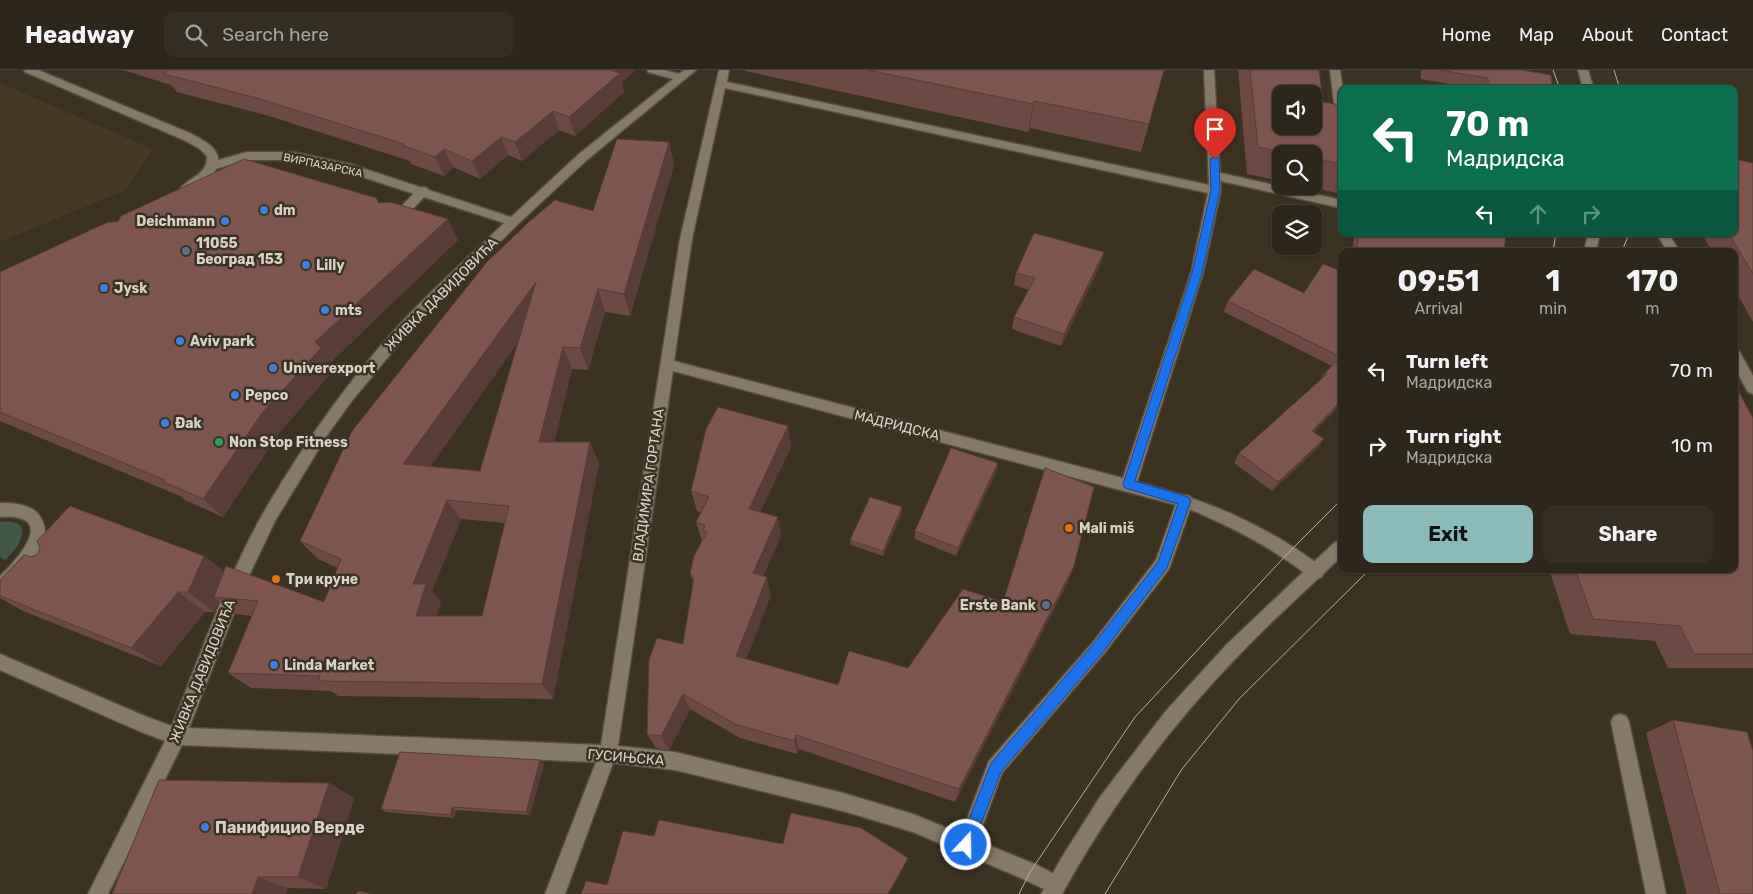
<!DOCTYPE html>
<html lang="en">
<head>
<meta charset="utf-8">
<style>
  :root { --surface:#2d261a; --page:#352e23; --text:#f1f3f6; --muted:#a7a5a2; --line:#484339; --accent:#8bbbb9 }
  body { margin:0; font-family:Rubik,sans-serif; background:var(--page); color:var(--text); height:100vh; display:flex; flex-direction:column; font-size:19px; white-space:nowrap }
  * { box-sizing:border-box; margin:0 }
  p { font-size:16px; color:var(--muted) }
  .icon { flex:none; width:28px; height:28px; fill:none; stroke:currentColor; stroke-width:2; stroke-linecap:round; stroke-linejoin:round }
  .map { position:relative; flex:1; overflow:hidden }
  .drawer { position:absolute; left:1338px; top:178px; width:400px; height:325px; display:flex; flex-direction:column; background:var(--surface); border-radius:10px; box-shadow:0 1px 4px #0004,0 0 0 1px var(--line) }
  .drawer>* { flex:none }
  .hud { position:absolute; left:1338px; top:15px; width:400px; height:152px; border-radius:10px; box-shadow:0 1px 4px #0004,0 0 0 1px var(--line); background:#0b6e4f; color:#fff; overflow:hidden }
  .controls { position:absolute; left:1272px; top:15px; display:grid; gap:10px }
  .controls a { display:grid; place-items:center; width:50px; height:50px; border-radius:10px; background:var(--surface); box-shadow:0 1px 4px #0004,0 0 0 1px var(--line); font-size:25px }
  .pin { position:absolute; display:grid; place-items:center; width:42px; height:42px; color:#fff; margin:-51px -21px; border-radius:50% 50% 50% 0; rotate:-45deg; box-shadow:0 0 5px #0007 }
  .pin .icon { rotate:45deg }
  .me { position:absolute; width:55px; margin:-28px; rotate:21deg; stroke-linejoin:round; filter:drop-shadow(0 0 4px #0008) }
  .turn { display:flex; align-items:center; gap:18px; height:105px; padding:0 25px; font-size:22px }
  .turn .icon { width:65px; height:65px; stroke-width:2.5 }
  .turn b { display:block; font-size:35px; line-height:42px }
  .lanes { display:flex; align-items:center; height:48px; padding:0 25px; background:#0003; justify-content:center; gap:25px; direction:ltr }
  .lanes .off { opacity:.35 }
  .eta { display:flex; justify-content:space-evenly; align-items:center; height:85px; text-align:center }
  .eta b { font-size:30px; font-weight:700; line-height:35px }
  .action { display:flex; gap:10px; margin-top:auto; padding:10px 25px }
  .action a { flex:1; height:58px; border-radius:10px; background:var(--accent); color:#111; font-size:20px; font-weight:700; line-height:58px; text-align:center }
  .action a+a { background:var(--page); color:var(--text) }
  ul { padding:0; list-style:none }
  li { display:flex; align-items:center; gap:15px; height:75px; padding:0 25px }
  li div { flex:1 }
  li b { display:block; font-size:19px }
  li em { font-style:normal }
  header { display:flex; align-items:center; gap:30px; box-sizing:border-box; height:70px; padding:0 25px; background:var(--surface); border-bottom:1px solid var(--line) }
  header strong { font-size:24px }
  nav { display:flex; gap:28px; margin-inline-start:auto; font-size:18px }
  .search { width:350px; height:45px; background:var(--page); display:flex; align-items:center; gap:12px; box-sizing:border-box; padding:0 18px; border-radius:10px; color:var(--muted); font-size:19px }
  .map>svg:first-child { display:block }
  .built { fill:#473923 }
  .green { fill:#425846 }
  .lines { fill:none; stroke-linecap:round; stroke-linejoin:round }
  .service-casing { stroke:#564d3f; stroke-width:3 }
  .minor-casing { stroke:#564d3f; stroke-width:3 }
  .tertiary-casing { stroke:#564d3f; stroke-width:3 }
  .secondary-casing { stroke:#564d3f; stroke-width:3 }
  .service { fill:#857968; fill-rule:evenodd }
  .minor { fill:#857968; fill-rule:evenodd }
  .tertiary { fill:#857968; fill-rule:evenodd }
  .secondary { fill:#857968; fill-rule:evenodd }
  .tram { stroke:#b7b0a4; stroke-width:1 }
  .wall { fill:#6d4944; fill-rule:evenodd }
  .shaded-wall { fill:#593c37 }
  .building { fill:#7f554f; stroke:#593c37; fill-rule:evenodd }
  .route { fill:#1a73e8; stroke:#114b97 }
  .shop-dot { fill:#3f7fe0; stroke:#3c3222; stroke-width:2 }
  .service-dot { fill:#5c6f8a; stroke:#3c3222; stroke-width:2 }
  .leisure-dot { fill:#2e9e5b; stroke:#3c3222; stroke-width:2 }
  .food-dot { fill:#e8710a; stroke:#3c3222; stroke-width:2 }
  .labels { text-anchor:middle; stroke-width:5; stroke-linejoin:round; paint-order:stroke }
  .far-street-label { font-size:11px; fill:#d9d2c8; stroke:#3c3222 }
  .poi-label { font-size:14px; font-weight:bold; fill:#d9d2c8; stroke:#3c3222; text-anchor:start }
  .street-label { font-size:14px; fill:#d9d2c8; stroke:#3c3222 }
  .near-poi-label { font-size:16px; font-weight:bold; fill:#d9d2c8; stroke:#3c3222; text-anchor:start }
</style>
</head>
<body>
<header>
<strong>Headway</strong>
<div class="search"><svg class="icon" aria-label="search" viewBox="0 0 24 24"><circle cx="10" cy="10" r="6"/><path d="M15 15l6 6"/></svg>Search here</div>
<nav><a>Home</a><a>Map</a><a>About</a><a>Contact</a></nav>
</header>
<div class="map">
<svg width="1753" height="824" viewBox="0 0 1753 824">
  <rect width="100%" height="100%" fill="#3c3222"/>
  <polygon class="built" points="0,13 153,79 126,120 0,172"/>
  <path class="green" d="M0,452C35,448 22,475 5,490L0,487Z"/>
  <g class="lines">
    <g class="service-casing">
      <g id="service">
        <polygon points="1330,0 1340,0 1343,19 1341,19 1341,45 1335,41"/>
        <polygon points="1216,102 1341,130 1341,138 1212,109 1210,106"/>
        <polygon points="423,117 427,118 429,121 427,124 399,153 391,153 389,150 391,147 419,118"/>
        <polygon points="1185,425 1190,426 1193,431 1169,499 1106,581 1002,703 973,782 966,784 959,782 957,775 989,691 1094,571 1156,490 1177,431 1180,426"/>
        <path d="M0,433C15,433 33,434 41,448C57,477 24,504 6,522L0,524V506C20,487 58,443 0,447Z"/>
        <polygon points="1620,644 1626,646 1629,652 1666,824 1646,824 1611,652 1614,646"/>
      </g>
    </g>
    <g class="minor-casing">
      <g id="minor">
        <path d="M647,0H664L679,4L684,0H696L588,89L517,155L408,263L351,332L328,364L275,451L247,510L189,658L601,675L680,169L719,0H729L727,12L1209,115L1204,0H1214L1221,120L1203,203L1137,412C1207,430 1263,453 1322,497L1324,502L1322,507L1316,509L1310,507C1271,477 1229,455 1184,437L673,301L618,676L675,682L843,723L913,744L1037,795L1062,808L1065,815L1062,822L1054,824L1023,809L913,762L843,741L675,700L613,693L565,824H545L596,692L182,675L108,824H88L165,671L139,661L0,600V584L147,647L172,656C201,584 226,508 265,440C303,375 347,312 398,256C431,220 469,187 504,153L344,101L293,90H247L212,100L208,99L206,96L208,93L247,82H293L350,94L511,147L580,83L673,9L648,2ZM725,18L1208,123L1191,203L1123,408L674,291L692,169Z"/>
        <polygon points="1657,164 1669,164 1679,181 1667,181"/>
        <polygon points="1734,280 1739,281 1753,306 1753,324 1748,322 1734,297"/>
      </g>
    </g>
    <g class="tertiary-casing">
      <path id="tertiary" d="M24,0H38L192,64C202,70 215,75 218,87C222,102 195,126 182,122L180,119C189,107 208,105 207,86L200,79L184,70L25,2Z"/>
    </g>
    <g class="secondary-casing">
      <g id="secondary">
        <polygon points="1578,0 1588,0 1594,19 1583,19"/>
        <polygon points="1588,164 1600,164 1596,181 1584,181"/>
        <path d="M1341,470V487C1308,519 1272,550 1240,584C1170,656 1110,737 1062,824H1041L1062,787L1100,727L1165,642L1227,574L1335,472Z"/>
      </g>
    </g>
    <use href="#service" class="service"/>
    <use href="#minor" class="minor"/>
    <use href="#tertiary" class="tertiary"/>
    <use href="#secondary" class="secondary"/>
    <g class="tram">
      <polyline points="1553,0 1560,19"/>
      <polyline points="1614,0 1620,19"/>
      <polyline points="1553,181 1556,164"/>
      <polyline points="1622,181 1629,164"/>
      <polyline points="1019,824 1030,802 1135,647 1290,481 1341,430"/>
      <polyline points="1105,824 1182,699 1239,629 1370,499"/>
    </g>
  </g>
  <g class="wall">
    <polygon points="123,0 635,0 622,12 624,22 575,66 559,60 522,91 508,85 480,109 453,97 444,106 411,94 410,91 269,46 177,22 171,15"/>
    <polygon points="745,0 1164,0 1141,82 1030,58 1028,62 745,1"/>
    <polygon points="1238,0 1319,0 1323,32 1341,35 1341,124 1306,116 1314,116 1314,84 1281,84 1281,111 1247,104"/>
    <polygon points="1421,0 1522,0 1552,19 1479,19 1421,9"/>
    <path d="M669,72L674,95L630,246L605,242L588,300L572,299L554,372H590L599,393L553,629L338,626L331,621L251,618L228,603L252,546L236,544L219,531L214,542H205L161,596L23,541L0,528V510L31,487L204,486L224,502L324,532L338,498L318,489L300,471L593,141ZM518,272L480,401L430,397ZM461,449L505,453L482,546H436L441,532L432,521Z"/>
    <polygon points="1753,93 1753,252 1734,218 1734,181 1712,181 1702,164 1734,164"/>
    <polygon points="379,133 458,170 331,292 335,298 279,363 223,447 185,430 180,426 0,351 0,202 118,152"/>
    <polygon points="1355,164 1506,164 1504,181 1352,181"/>
    <polygon points="1104,182 1101,194 1061,276 1012,259 1014,247 1029,220 1014,215 1016,203"/>
    <polygon points="1341,201 1341,334 1314,362 1318,378 1272,421 1234,393 1239,383 1320,311 1325,303 1332,296 1224,242 1228,231 1304,223"/>
    <polygon points="1753,348 1753,598 1668,598 1655,571 1570,564 1549,499 1734,499"/>
    <polygon points="791,377 760,442 781,466 763,506 771,525 746,589 838,615 908,598 1003,532 1074,496 1067,514 955,732 799,679 797,684 740,668 690,639 669,680 656,678 647,664 683,574 693,511 690,504 702,471 696,452 701,442 697,441 691,421"/>
    <polygon points="998,393 997,401 956,486 915,469 915,461"/>
    <polygon points="902,443 883,486 851,475 850,470"/>
    <polygon points="1673,650 1753,824 1687,824 1646,663"/>
    <polygon points="544,694 530,745 456,740 454,748 386,742 381,739"/>
    <polygon points="329,713 354,728 326,819 288,818 112,824"/>
  </g>
  <g class="shaded-wall">
    <polygon points="610,0 635,0 622,12 624,22 575,66 569,47"/>
    <polygon points="1034,31 1030,58 1028,62 1033,34"/>
    <polygon points="553,41 559,60 522,91 515,72"/>
    <polygon points="501,67 508,85 480,109 472,91"/>
    <polygon points="669,72 674,95 630,246 624,224"/>
    <polygon points="444,79 453,97 444,106 435,87"/>
    <polygon points="448,149 458,170 331,292 335,298 279,363 223,447 203,429 262,343 315,272"/>
    <polygon points="1104,182 1101,194 1061,276 1064,264"/>
    <polygon points="536,212 545,234 418,414 403,394"/>
    <polygon points="598,219 605,242 588,300 580,278"/>
    <polygon points="563,277 572,299 549,392 539,372"/>
    <polygon points="1341,331 1341,334 1306,370 1312,361"/>
    <polygon points="788,356 791,377 753,458 749,439"/>
    <polygon points="1324,369 1318,378 1272,421 1278,412"/>
    <polygon points="590,372 599,393 553,629 542,614"/>
    <polygon points="998,393 997,401 956,486 958,478"/>
    <polygon points="447,430 461,449 432,521 441,532 431,562 416,546 413,514"/>
    <polygon points="902,437 902,443 883,486 883,481"/>
    <polygon points="778,447 781,466 757,520 753,503"/>
    <polygon points="204,486 230,507 214,527 219,531 214,542 188,522"/>
    <polygon points="1074,496 1067,514 955,732 959,719"/>
    <polygon points="767,507 771,525 741,602 736,586"/>
    <polygon points="178,522 205,542 161,596 131,578"/>
    <polygon points="683,624 690,639 669,680 661,666"/>
    <polygon points="796,665 799,679 797,684 794,671"/>
    <polygon points="540,690 544,694 530,745 526,742"/>
    <polygon points="329,713 354,728 326,819 298,807"/>
    <polygon points="452,737 456,740 454,748 450,745"/>
    <polygon points="908,788 907,791 889,824 888,824"/>
    <polygon points="258,807 288,818 286,824 252,824"/>
  </g>
  <g class="building">
    <polygon points="168,0 610,0 620,3 569,47 553,41 515,72 501,67 472,91 444,79 435,87 402,75 404,74 257,28 164,4"/>
    <polygon points="868,0 1164,0 1149,54 1034,31 1033,34"/>
    <path d="M1250,0H1319L1323,32L1341,35V94L1314,88V84H1292L1258,77ZM1281,24H1314V56H1281Z"/>
    <polygon points="1440,0 1522,0 1551,5 1552,19 1488,19 1488,8"/>
    <path d="M617,69L669,72L624,224L598,219L580,278L563,277L539,372H590L542,614L319,611L320,606L228,603L258,531L214,527L226,496L324,532L341,489L300,471L352,361L487,192L531,150L555,130L593,141ZM536,212L480,401L403,394ZM447,430L509,436L482,546H416L426,514H413Z"/>
    <polygon points="244,89 376,128 379,133 390,132 448,149 315,272 321,278 262,343 203,429 164,412 165,410 0,342 0,202 108,152 118,152 121,146"/>
    <polygon points="1734,89 1753,93 1753,204 1729,164 1734,164"/>
    <polygon points="1034,163 1104,182 1064,264 1014,247 1035,208 1016,203"/>
    <polygon points="1359,164 1506,164 1504,181 1356,181"/>
    <polygon points="1323,194 1341,201 1341,331 1312,361 1324,369 1278,412 1239,383 1327,304 1325,303 1341,287 1228,231 1254,199 1304,223"/>
    <polygon points="1734,313 1753,348 1753,584 1694,584 1680,556 1593,549 1575,499 1734,499"/>
    <polygon points="718,337 788,356 749,439 778,447 753,503 767,507 736,586 838,615 849,581 908,598 963,519 1003,532 1045,398 1094,417 1074,496 959,719 796,665 794,671 735,654 683,624 661,666 647,664 649,590 657,568 683,574 694,508 690,504 694,486 707,462 703,461 705,455 696,452 709,427 691,421 706,359"/>
    <polygon points="951,378 998,393 958,478 915,461"/>
    <polygon points="870,427 902,437 883,481 850,470"/>
    <polygon points="70,436 204,486 188,522 178,522 131,578 0,526 0,510 24,485 31,487 38,484 40,477 37,471"/>
    <polygon points="1673,650 1747,662 1753,681 1753,824 1720,824"/>
    <polygon points="400,682 540,690 526,742 452,737 450,745 381,739"/>
    <polygon points="159,710 329,713 298,807 258,807 252,824 112,824"/>
    <polygon points="791,743 861,758 908,788 888,824 581,824 586,811 607,815 623,761 654,766 659,750 783,774"/>
    <polygon points="358,821 373,824 356,824"/>
  </g>
  <polygon class="route" points="1215,86 1219,89 1220,120 1202,203 1135,411 1185,426 1189,427 1191,431 1167,498 1104,581 1001,702 971,780 966,782 961,780 959,775 991,693 1095,572 1158,492 1178,434 1125,418 1123,414 1192,203 1211,120 1210,89"/>
  <g class="shop-dot">
    <circle cx="264" cy="140" r="5"/>
    <circle cx="225" cy="151" r="5"/>
    <circle cx="306" cy="195" r="5"/>
    <circle cx="104" cy="218" r="5"/>
    <circle cx="325" cy="240" r="5"/>
    <circle cx="180" cy="271" r="5"/>
    <circle cx="273" cy="298" r="5"/>
    <circle cx="235" cy="325" r="5"/>
    <circle cx="165" cy="353" r="5"/>
    <circle cx="274" cy="595" r="5"/>
    <circle cx="205" cy="757" r="5"/>
  </g>
  <g class="service-dot">
    <circle cx="186" cy="181" r="5"/>
    <circle cx="1046" cy="535" r="5"/>
  </g>
  <circle class="leisure-dot" cx="219" cy="372" r="5"/>
  <g class="food-dot">
    <circle cx="1069" cy="458" r="5"/>
    <circle cx="276" cy="509" r="5"/>
  </g>
  <g class="labels">
    <g class="far-street-label">
      <text transform="translate(323 95) rotate(12)" y="4">ВИРПАЗАРСКА</text>
    </g>
    <g class="poi-label">
      <text x="274" y="145">dm</text>
      <text x="215" y="156" text-anchor="end">Deichmann</text>
      <text x="196" y="178">11055<tspan x="196" dy="16">Београд 153</tspan></text>
      <text x="316" y="200">Lilly</text>
      <text x="114" y="223">Jysk</text>
      <text x="335" y="245">mts</text>
      <text x="190" y="276">Aviv park</text>
      <text x="283" y="303">Univerexport</text>
      <text x="245" y="330">Pepco</text>
      <text x="175" y="358">Đak</text>
      <text x="229" y="377">Non Stop Fitness</text>
      <text x="1079" y="463">Mali miš</text>
      <text x="286" y="514">Три круне</text>
      <text x="1036" y="540" text-anchor="end">Erste Bank</text>
      <text x="284" y="600">Linda Market</text>
    </g>
    <g class="street-label">
      <text transform="translate(441 224) rotate(-45)" y="5">ЖИВКА ДАВИДОВИЋА</text>
      <text transform="translate(897 355) rotate(14)" y="5">МАДРИДСКА</text>
      <text transform="translate(648 415) rotate(-82)" y="5">ВЛАДИМИРА ГОРТАНА</text>
      <text transform="translate(202 601) rotate(-68)" y="5">ЖИВКА ДАВИДОВИЋА</text>
      <text transform="translate(626 687) rotate(5)" y="5">ГУСИЊСКА</text>
    </g>
    <g class="near-poi-label">
      <text x="215" y="763">Панифицио Верде</text>
    </g>
  </g>
</svg>
<div class="controls">
<a><svg class="icon" aria-label="sound" viewBox="0 0 24 24"><path d="M4 9h4l5-4v14l-5-4H4zM17 9q2 3 0 6"/></svg></a>
<a><svg class="icon" aria-label="search" viewBox="0 0 24 24"><circle cx="10" cy="10" r="6"/><path d="M15 15l6 6"/></svg></a>
<a><svg class="icon" aria-label="layers" viewBox="0 0 24 24"><path d="M12 4l9 5-9 5-9-5zM3 14l9 5 9-5"/></svg></a>
</div>
<div class="pin" style="left:1215px;top:89px;background:#d93025"><svg class="icon" aria-label="arrive" viewBox="0 0 24 24"><path d="M6 21V4h12l-3 4 3 4H6"/></svg></div>
<svg class="me" style="left:966px;top:775px" viewBox="-20 -20 40 40"><circle r="17" fill="#1a73e8" stroke="#fff" stroke-width="3"/><path d="M0-11L8 9 0 5-8 9z" fill="#fff"/></svg>
<div class="hud">
<div class="turn"><svg class="icon" aria-label="left" viewBox="0 0 24 24"><path d="M17 20v-9H6M10 6l-5 5 5 5"/></svg><div><b>70 m</b>Мадридска</div></div>
<div class="lanes"><svg class="icon" aria-label="left" viewBox="0 0 24 24"><path d="M17 20v-9H6M10 6l-5 5 5 5"/></svg><svg class="icon off" aria-label="ahead" viewBox="0 0 24 24"><path d="M12 20V5M6 11l6-6 6 6"/></svg><svg class="icon off" aria-label="right" viewBox="0 0 24 24"><path d="M7 20v-9h11M14 6l5 5-5 5"/></svg></div>
</div>
<section class="drawer">
<div class="eta">
<div><b>09:51</b><p>Arrival</p></div>
<div><b>1</b><p>min</p></div>
<div><b>170</b><p>m</p></div>
</div>
<ul>
<li><svg class="icon" aria-label="left" viewBox="0 0 24 24"><path d="M17 20v-9H6M10 6l-5 5 5 5"/></svg><div><b>Turn left</b><p>Мадридска</p></div><em>70 m</em></li>
<li><svg class="icon" aria-label="right" viewBox="0 0 24 24"><path d="M7 20v-9h11M14 6l5 5-5 5"/></svg><div><b>Turn right</b><p>Мадридска</p></div><em>10 m</em></li>
</ul>
<div class="action"><a>Exit</a><a>Share</a></div>
</section>
</div>
</body>
</html>
